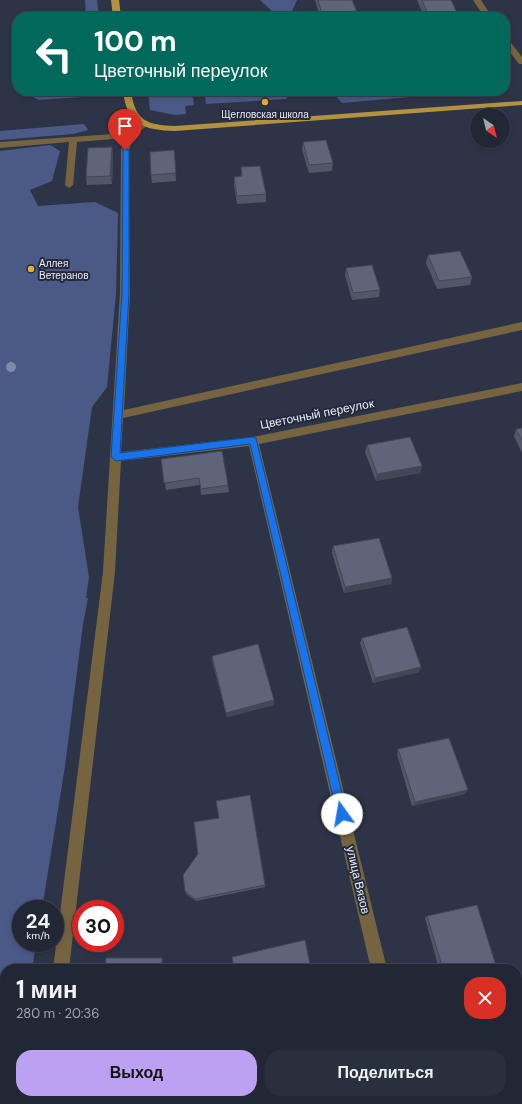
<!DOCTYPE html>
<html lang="ru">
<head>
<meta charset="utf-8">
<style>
  :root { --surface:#222735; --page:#2a2f3d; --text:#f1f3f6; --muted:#a2a5ad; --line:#3f4450; --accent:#bca0f2 }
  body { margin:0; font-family:"DM Sans",sans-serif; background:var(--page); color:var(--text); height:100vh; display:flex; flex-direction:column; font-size:15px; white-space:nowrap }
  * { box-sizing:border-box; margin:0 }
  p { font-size:13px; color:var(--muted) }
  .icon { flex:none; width:22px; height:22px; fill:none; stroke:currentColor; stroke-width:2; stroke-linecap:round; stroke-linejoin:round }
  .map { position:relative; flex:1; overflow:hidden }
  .drawer { position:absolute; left:0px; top:964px; width:522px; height:140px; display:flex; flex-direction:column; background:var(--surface); border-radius:16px 16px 0 0; box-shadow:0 2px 6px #0003,0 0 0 1px var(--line) }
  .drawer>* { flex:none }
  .banner { position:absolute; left:12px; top:12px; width:498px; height:84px; border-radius:16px; box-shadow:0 2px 6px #0003,0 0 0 1px var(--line); background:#00695c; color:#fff; overflow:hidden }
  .needle { width:26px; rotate:145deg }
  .buttons { position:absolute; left:470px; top:108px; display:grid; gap:8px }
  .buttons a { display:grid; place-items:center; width:40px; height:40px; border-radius:50%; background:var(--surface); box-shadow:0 2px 6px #0003,0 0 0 1px var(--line); font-size:20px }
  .speed { position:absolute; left:12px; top:900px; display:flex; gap:8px; font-size:20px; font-weight:700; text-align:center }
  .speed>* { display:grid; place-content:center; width:52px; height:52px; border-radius:50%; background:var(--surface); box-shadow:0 2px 6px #0003,0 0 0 1px var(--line); line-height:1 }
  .speed small { font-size:10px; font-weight:400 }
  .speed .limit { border:6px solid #d22; background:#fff; color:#111 }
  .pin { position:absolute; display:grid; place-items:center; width:34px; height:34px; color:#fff; margin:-41px -17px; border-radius:50% 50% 50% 0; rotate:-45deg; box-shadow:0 0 4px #0007 }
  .pin .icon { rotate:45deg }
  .me { position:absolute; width:44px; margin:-22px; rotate:347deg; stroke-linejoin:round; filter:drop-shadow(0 0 3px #0008) }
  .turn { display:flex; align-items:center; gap:14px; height:84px; padding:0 16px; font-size:18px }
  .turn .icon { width:52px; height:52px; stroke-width:2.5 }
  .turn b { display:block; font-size:28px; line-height:34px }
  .round { display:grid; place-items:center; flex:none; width:42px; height:42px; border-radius:16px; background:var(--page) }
  .headline { display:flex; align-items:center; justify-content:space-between; height:68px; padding:0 16px }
  h1 { font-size:24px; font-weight:700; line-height:30px }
  .button { display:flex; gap:8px; margin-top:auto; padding:8px 16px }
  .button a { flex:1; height:46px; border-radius:16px; background:var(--accent); color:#111; font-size:16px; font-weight:700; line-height:46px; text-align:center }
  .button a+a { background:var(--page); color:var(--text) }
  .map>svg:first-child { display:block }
  .green { fill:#4b5987 }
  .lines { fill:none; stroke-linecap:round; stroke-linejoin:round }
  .minor { fill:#75643f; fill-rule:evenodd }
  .major { fill:#b4913f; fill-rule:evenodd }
  .tree { fill:#7e89aa }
  .wall { fill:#515769 }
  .shaded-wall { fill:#424755 }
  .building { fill:#5e657a; stroke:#424755 }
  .route { fill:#1a73e8; stroke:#114b97 }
  .poi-dot { fill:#e0b034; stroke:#242a3c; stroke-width:1.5 }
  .labels { text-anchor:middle; stroke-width:4; stroke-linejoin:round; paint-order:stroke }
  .far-poi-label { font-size:10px; fill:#eaeefb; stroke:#242a3c }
  .street-label { font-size:12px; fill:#eaeefb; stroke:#242a3c }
</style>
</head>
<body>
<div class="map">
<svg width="522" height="1104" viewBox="0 0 522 1104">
  <rect width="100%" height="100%" fill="#2e3447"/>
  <g class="green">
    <polygon points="85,0 97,0 99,17 86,17"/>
    <polygon points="260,0 297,0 292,11 273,12"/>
    <polygon points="31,91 105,91 97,96 39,100 31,96"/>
    <polygon points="148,91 192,91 194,105 185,106 186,114 175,115 150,110"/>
    <polygon points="204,91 285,91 287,99 206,104"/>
    <polygon points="332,91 412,91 410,97 342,103"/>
    <polygon points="84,124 88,130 73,134 0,140 0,131"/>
    <polygon points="50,145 60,151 52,181 30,190 38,206 95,202 118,213 116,294 107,387 92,407 78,507 89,577 86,598 88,598 83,624 65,766 42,909 21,909 21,943 36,943 32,969 5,969 5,1099 4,1104 0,1104 0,151"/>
  </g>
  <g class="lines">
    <g class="minor">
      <polygon points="473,0 481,0 492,17 484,17"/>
      <polygon points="505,39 508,39 522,57 522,64 519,64 505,46"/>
      <polygon points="142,122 145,122 149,124 134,136 129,150 130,293 124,410 522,322 522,330 123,418 121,452 253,437 522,383 522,391 259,444 387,969 371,969 249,446 121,461 115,572 69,969 53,969 103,572 120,293 121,150 125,138 77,142 73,185 69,188 65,185 69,142 0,148 0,142 128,133"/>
      <polygon points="522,1060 522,1076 517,1077 517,1061"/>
      <polygon points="30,1099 46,1099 45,1104 29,1104"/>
      <polygon points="399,1099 415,1099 413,1104 397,1104"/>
    </g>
    <g class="major">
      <polygon points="111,0 119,0 121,17 113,17"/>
      <path d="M123,91H131C135,121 147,125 175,126L522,101V105L175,131C144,130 127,125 123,91Z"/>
    </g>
  </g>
  <circle class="tree" cx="11" cy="367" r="5"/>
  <g class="wall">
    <polygon points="315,0 352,0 359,17 320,17"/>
    <polygon points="417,0 451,0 459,17 423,14"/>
    <polygon points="303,142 333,163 332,171 309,173 302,150"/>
    <polygon points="112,147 113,155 112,184 87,185 86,177"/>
    <polygon points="174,150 176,181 152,183 151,175"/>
    <polygon points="241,167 266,194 266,202 237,204 234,185 234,177 241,176"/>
    <polygon points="428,255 472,277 470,285 437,289 426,263"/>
    <polygon points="346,268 380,290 379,297 352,300 345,275"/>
    <polygon points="522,428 522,453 514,436 516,429"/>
    <polygon points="367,445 422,466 420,473 376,481 365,452"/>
    <polygon points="161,459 228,485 229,492 201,495 200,485 166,490"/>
    <polygon points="333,546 392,578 391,584 344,593 332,553"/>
    <polygon points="362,638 419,672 373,683 360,643"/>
    <polygon points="212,656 274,705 227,717 212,661"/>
    <polygon points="398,749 465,794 412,806 397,754"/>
    <polygon points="265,885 265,887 196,901 186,894 185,891"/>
    <polygon points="427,916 497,969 439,969 425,918"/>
  </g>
  <g class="shaded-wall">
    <polygon points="112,147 113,155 112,184 110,176"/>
    <polygon points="422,466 420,473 376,481 377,474"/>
    <polygon points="392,578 391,584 344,593 345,587"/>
    <polygon points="421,667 419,672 373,683 375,678"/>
    <polygon points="274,700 274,705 227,717 226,713"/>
    <polygon points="468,790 465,794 412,806 415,802"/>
    <polygon points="162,958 163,959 163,969 161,969"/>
  </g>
  <g class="building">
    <polygon points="318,0 352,0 359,17 323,17"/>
    <polygon points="422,0 451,0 459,17 386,17 428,14"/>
    <polygon points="326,140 333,163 309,165 303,142"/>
    <polygon points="112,147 110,176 86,177 88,148"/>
    <polygon points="174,150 176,173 151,175 150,152"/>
    <polygon points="260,166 266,194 237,196 234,177 242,176 241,167"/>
    <polygon points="460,251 472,277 439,281 428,255"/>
    <polygon points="372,265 380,290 353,293 346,268"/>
    <polygon points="522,428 522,440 516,429"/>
    <polygon points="410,437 422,466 377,474 367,445"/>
    <polygon points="222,451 228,485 201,489 199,478 164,483 161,459"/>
    <polygon points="379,538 392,578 345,587 333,546"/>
    <polygon points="407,627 421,667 375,678 362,638"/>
    <polygon points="258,644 274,700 226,713 212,656"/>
    <polygon points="449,738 468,790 415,802 398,749"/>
    <polygon points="250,795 265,885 195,899 185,891 183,875 198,854 194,822 219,818 216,801"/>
    <polygon points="477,905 497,969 443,969 427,916"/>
    <polygon points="305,940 311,969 234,969 232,957"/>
    <polygon points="106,958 162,958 161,969 105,969"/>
  </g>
  <polygon class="route" points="123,148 129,150 129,293 120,453 253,437 256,438 347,814 346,817 342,819 338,817 337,814 250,444 116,461 111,457 122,293"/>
  <g class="poi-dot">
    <circle cx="265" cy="102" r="4"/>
    <circle cx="31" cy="269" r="4"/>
  </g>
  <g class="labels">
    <g class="far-poi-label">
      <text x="265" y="118">Щегловская школа</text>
      <text x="39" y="267" text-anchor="start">Аллея<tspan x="39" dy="12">Ветеранов</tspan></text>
    </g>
    <g class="street-label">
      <text transform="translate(317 414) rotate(-11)" y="4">Цветочный переулок</text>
      <text transform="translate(358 880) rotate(77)" y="4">улица Вязов</text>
    </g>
  </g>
</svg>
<div class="buttons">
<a><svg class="needle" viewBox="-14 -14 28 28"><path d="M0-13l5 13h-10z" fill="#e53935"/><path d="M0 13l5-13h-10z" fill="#a2a5ad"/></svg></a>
</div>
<div class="speed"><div>24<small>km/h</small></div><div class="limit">30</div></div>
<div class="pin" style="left:125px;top:150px;background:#d93025"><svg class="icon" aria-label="arrive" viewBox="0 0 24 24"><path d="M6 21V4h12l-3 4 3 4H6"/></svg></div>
<svg class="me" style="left:342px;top:814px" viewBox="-20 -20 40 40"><circle r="19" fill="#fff"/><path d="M0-13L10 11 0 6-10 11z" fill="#1a73e8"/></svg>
<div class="banner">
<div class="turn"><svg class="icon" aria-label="left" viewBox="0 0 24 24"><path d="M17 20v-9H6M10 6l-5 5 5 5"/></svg><div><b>100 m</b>Цветочный переулок</div></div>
</div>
<section class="drawer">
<div class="headline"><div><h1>1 мин</h1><p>280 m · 20:36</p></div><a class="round" style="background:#d93025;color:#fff"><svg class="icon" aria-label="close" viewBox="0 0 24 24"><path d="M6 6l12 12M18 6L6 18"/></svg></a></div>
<div class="button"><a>Выход</a><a>Поделиться</a></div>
</section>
</div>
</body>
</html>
